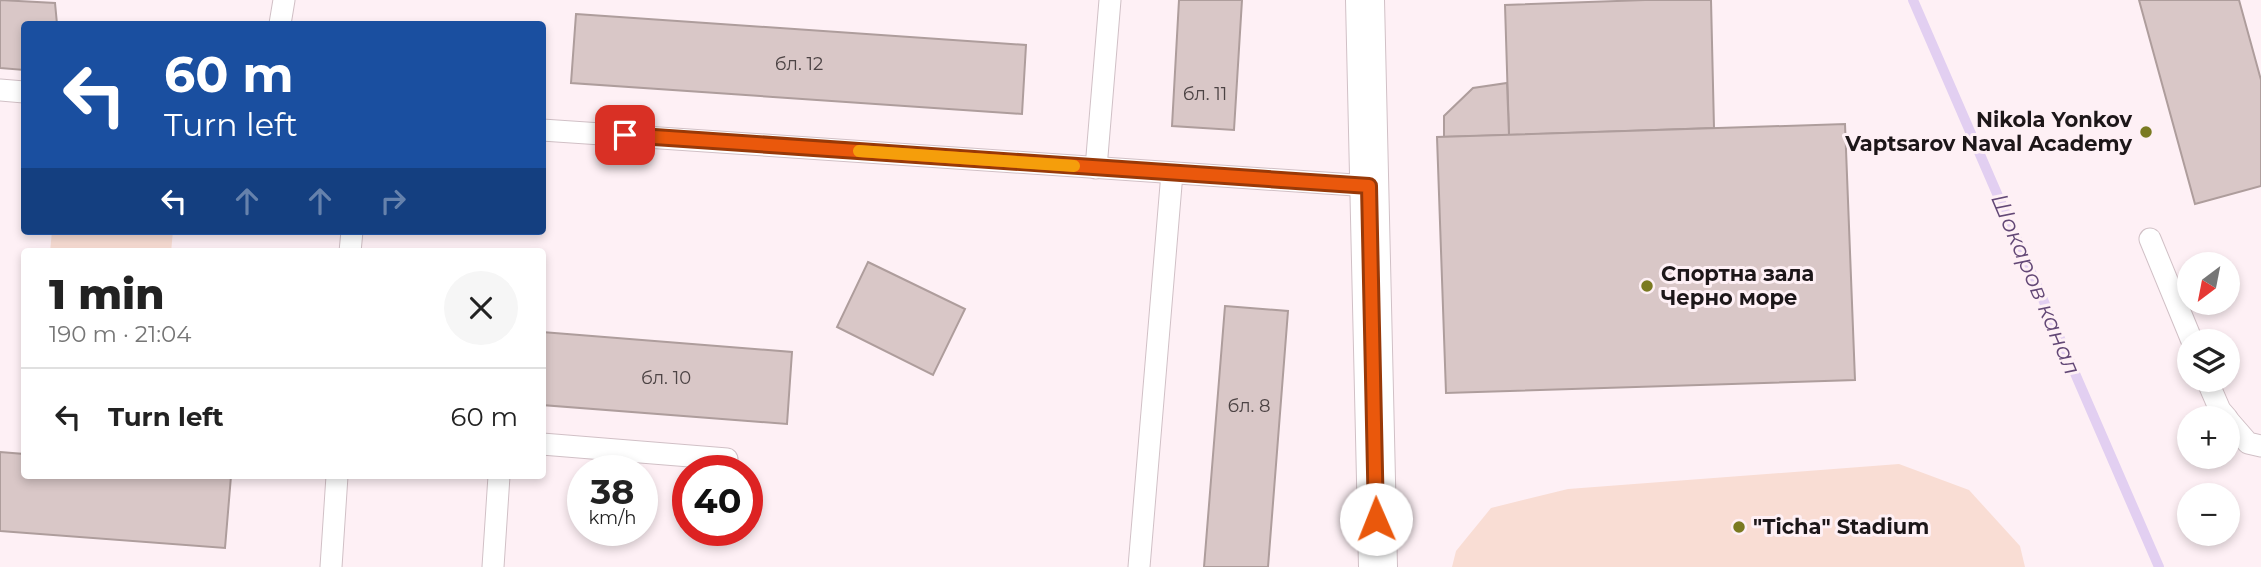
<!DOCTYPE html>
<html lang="en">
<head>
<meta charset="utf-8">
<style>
  :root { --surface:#fff; --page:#f6f6f6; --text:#222; --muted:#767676; --line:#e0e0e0 }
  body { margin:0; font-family:Montserrat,sans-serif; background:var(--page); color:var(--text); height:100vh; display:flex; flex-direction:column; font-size:26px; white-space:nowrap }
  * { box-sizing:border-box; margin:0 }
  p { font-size:23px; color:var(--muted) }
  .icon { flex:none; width:38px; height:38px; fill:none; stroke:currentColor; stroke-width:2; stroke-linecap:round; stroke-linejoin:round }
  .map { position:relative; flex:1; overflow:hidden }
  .sheet { position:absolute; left:21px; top:248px; width:525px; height:231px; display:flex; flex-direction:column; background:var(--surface); border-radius:7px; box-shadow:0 4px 10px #0003 }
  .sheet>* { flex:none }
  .guide { position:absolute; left:21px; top:21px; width:525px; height:214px; border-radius:7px; box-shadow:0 4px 10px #0003; background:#1a4fa0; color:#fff; overflow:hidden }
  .needle { width:46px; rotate:212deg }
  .buttons { position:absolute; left:2177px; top:252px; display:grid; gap:14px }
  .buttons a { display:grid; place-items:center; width:63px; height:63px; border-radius:50%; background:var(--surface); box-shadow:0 4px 10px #0003; font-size:35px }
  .speed { position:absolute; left:567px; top:455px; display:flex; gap:14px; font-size:35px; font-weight:700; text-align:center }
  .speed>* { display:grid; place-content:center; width:91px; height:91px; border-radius:50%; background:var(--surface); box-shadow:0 4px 10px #0003; line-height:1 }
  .speed small { font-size:18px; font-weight:400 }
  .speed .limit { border:10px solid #d22; background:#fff; color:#111 }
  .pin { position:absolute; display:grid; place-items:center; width:60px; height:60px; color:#fff; margin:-30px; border-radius:14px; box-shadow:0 4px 10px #0006 }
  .me { position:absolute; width:77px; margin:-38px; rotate:359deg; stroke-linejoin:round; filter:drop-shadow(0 0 5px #0008) }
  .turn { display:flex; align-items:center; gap:24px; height:147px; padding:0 28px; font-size:32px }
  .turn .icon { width:91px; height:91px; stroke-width:2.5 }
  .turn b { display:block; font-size:49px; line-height:60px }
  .lanes { display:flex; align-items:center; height:66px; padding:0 28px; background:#0003; justify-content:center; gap:35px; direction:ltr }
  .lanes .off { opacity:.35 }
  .round { display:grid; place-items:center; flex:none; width:74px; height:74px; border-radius:37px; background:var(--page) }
  .head { display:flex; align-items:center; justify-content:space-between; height:119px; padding:0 28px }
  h1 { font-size:42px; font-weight:800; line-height:52px }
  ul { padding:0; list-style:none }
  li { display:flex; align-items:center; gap:21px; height:98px; padding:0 28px; border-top:2px solid var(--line) }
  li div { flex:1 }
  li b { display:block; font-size:26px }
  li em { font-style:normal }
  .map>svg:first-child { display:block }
  .green { fill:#f9ddd4 }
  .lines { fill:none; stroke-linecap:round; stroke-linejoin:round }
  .stream { stroke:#e2cff1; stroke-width:10 }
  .building { fill:#d9c7c7; stroke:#ae9d9c; stroke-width:2 }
  .service-casing { stroke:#d1c0c6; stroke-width:23 }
  .tertiary-casing { stroke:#d1c0c6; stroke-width:40 }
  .service { stroke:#fff; stroke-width:21 }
  .tertiary { stroke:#fff; stroke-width:38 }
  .route-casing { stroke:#983908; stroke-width:18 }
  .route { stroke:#ea580c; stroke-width:12 }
  .slow { stroke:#f59e0b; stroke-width:12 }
  .poi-dot { fill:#7a7a21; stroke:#fef0f5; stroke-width:2.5 }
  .labels { text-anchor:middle; stroke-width:6; stroke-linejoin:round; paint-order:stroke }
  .number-label { font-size:18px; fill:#4c4344 }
  .poi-label { font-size:21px; font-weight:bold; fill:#1d1719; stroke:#fef0f5; text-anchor:start }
  .water-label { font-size:23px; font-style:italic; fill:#634876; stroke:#fef0f5 }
</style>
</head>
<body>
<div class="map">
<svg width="2261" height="567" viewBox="0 0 2261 567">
  <rect width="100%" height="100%" fill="#fef0f5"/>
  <g class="green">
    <polygon points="52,231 173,231 171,252 50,252"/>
    <polygon points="1899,464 1969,490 2020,546 2025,567 1452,567 1456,551 1491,508 1568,489"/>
  </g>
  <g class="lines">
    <polyline class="stream" points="1913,0 2159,567"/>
  </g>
  <g class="building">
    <polygon points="0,0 55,3 57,24 24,24 24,70 0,68"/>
    <polygon points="1179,0 1242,0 1234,130 1172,126"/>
    <polygon points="1645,0 1711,0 1714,128 1509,135 1505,5"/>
    <polygon points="2139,0 2239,0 2261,80 2261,186 2195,204"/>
    <polygon points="576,14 1026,45 1022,114 571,83"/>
    <polygon points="1507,83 1509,135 1444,137 1444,116 1473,88"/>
    <polygon points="1845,124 1855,380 1446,393 1437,137"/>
    <polygon points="868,262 965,309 933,375 837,327"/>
    <polygon points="1225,306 1288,311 1268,567 1204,567"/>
    <polygon points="542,332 792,352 787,424 542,405"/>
    <polygon points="0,452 24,454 24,476 231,476 225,548 0,531"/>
  </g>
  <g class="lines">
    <g class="service-casing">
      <g id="service">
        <polyline points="280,24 284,0"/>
        <polyline points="0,90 24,92"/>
        <polyline points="542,130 1369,186"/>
        <polyline points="1096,168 1110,0"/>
        <polyline points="2150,239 2192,341"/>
        <polyline points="350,252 352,231"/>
        <polyline points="2207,380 2220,410 2227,418"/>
        <polyline points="2228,420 2248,443 2261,446"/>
        <polyline points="542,444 727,459"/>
        <polyline points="331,567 337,476"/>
        <polyline points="493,567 499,476"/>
        <polyline points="1139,567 1172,173"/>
      </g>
    </g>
    <g class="tertiary-casing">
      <polyline id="tertiary" points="1365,0 1378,567"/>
    </g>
    <use href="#service" class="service"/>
    <use href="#tertiary" class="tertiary"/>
  </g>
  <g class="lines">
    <g class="route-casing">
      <polyline id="route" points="625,135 1369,186 1376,519"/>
    </g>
    <use href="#route" class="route"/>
    <polyline class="slow" points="859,151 1074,166"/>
  </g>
  <g class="poi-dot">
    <circle cx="2146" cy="132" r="7"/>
    <circle cx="1647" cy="286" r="7"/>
    <circle cx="1739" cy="527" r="7"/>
  </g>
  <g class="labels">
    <g class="number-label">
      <text x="799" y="70">бл. 12</text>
      <text x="1205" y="100">бл. 11</text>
      <text x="666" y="384">бл. 10</text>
      <text x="1249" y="412">бл. 8</text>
    </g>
    <g class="poi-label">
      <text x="2132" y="127" text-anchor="end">Nikola Yonkov<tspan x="2132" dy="24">Vaptsarov Naval Academy</tspan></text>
      <text x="1661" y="281">Спортна зала<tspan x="1661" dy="24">Черно море</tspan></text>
      <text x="1753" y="534">"Ticha" Stadium</text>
    </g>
    <g class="water-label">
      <text transform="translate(2036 284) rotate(67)" y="8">Шокаров канал</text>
    </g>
  </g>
</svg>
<div class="buttons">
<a><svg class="needle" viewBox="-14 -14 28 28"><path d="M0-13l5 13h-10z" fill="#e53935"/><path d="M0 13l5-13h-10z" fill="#767676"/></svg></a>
<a><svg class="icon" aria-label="layers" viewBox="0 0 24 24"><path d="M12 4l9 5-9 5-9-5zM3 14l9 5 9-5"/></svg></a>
<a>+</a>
<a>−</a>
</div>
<div class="speed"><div>38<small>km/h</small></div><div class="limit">40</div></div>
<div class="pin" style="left:625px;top:135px;background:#d93025"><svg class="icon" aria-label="arrive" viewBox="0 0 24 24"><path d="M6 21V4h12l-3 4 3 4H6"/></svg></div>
<svg class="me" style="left:1376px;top:519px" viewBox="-20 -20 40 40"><circle r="19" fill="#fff"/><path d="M0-13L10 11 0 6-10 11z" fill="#ea580c"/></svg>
<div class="guide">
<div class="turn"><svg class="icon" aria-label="left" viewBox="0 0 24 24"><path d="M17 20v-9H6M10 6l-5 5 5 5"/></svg><div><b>60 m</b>Turn left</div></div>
<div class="lanes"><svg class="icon" aria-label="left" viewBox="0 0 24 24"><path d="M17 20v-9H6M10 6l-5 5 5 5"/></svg><svg class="icon off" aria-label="ahead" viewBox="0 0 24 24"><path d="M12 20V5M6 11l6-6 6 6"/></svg><svg class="icon off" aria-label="ahead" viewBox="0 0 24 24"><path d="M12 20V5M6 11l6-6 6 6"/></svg><svg class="icon off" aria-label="right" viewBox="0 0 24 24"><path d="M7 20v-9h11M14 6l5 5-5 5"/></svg></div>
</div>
<section class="sheet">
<div class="head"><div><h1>1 min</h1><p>190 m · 21:04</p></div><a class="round"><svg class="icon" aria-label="close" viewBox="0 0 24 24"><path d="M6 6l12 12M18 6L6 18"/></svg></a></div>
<ul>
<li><svg class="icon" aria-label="left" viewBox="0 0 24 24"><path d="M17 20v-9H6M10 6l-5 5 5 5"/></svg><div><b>Turn left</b></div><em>60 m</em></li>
</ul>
</section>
</div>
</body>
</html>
